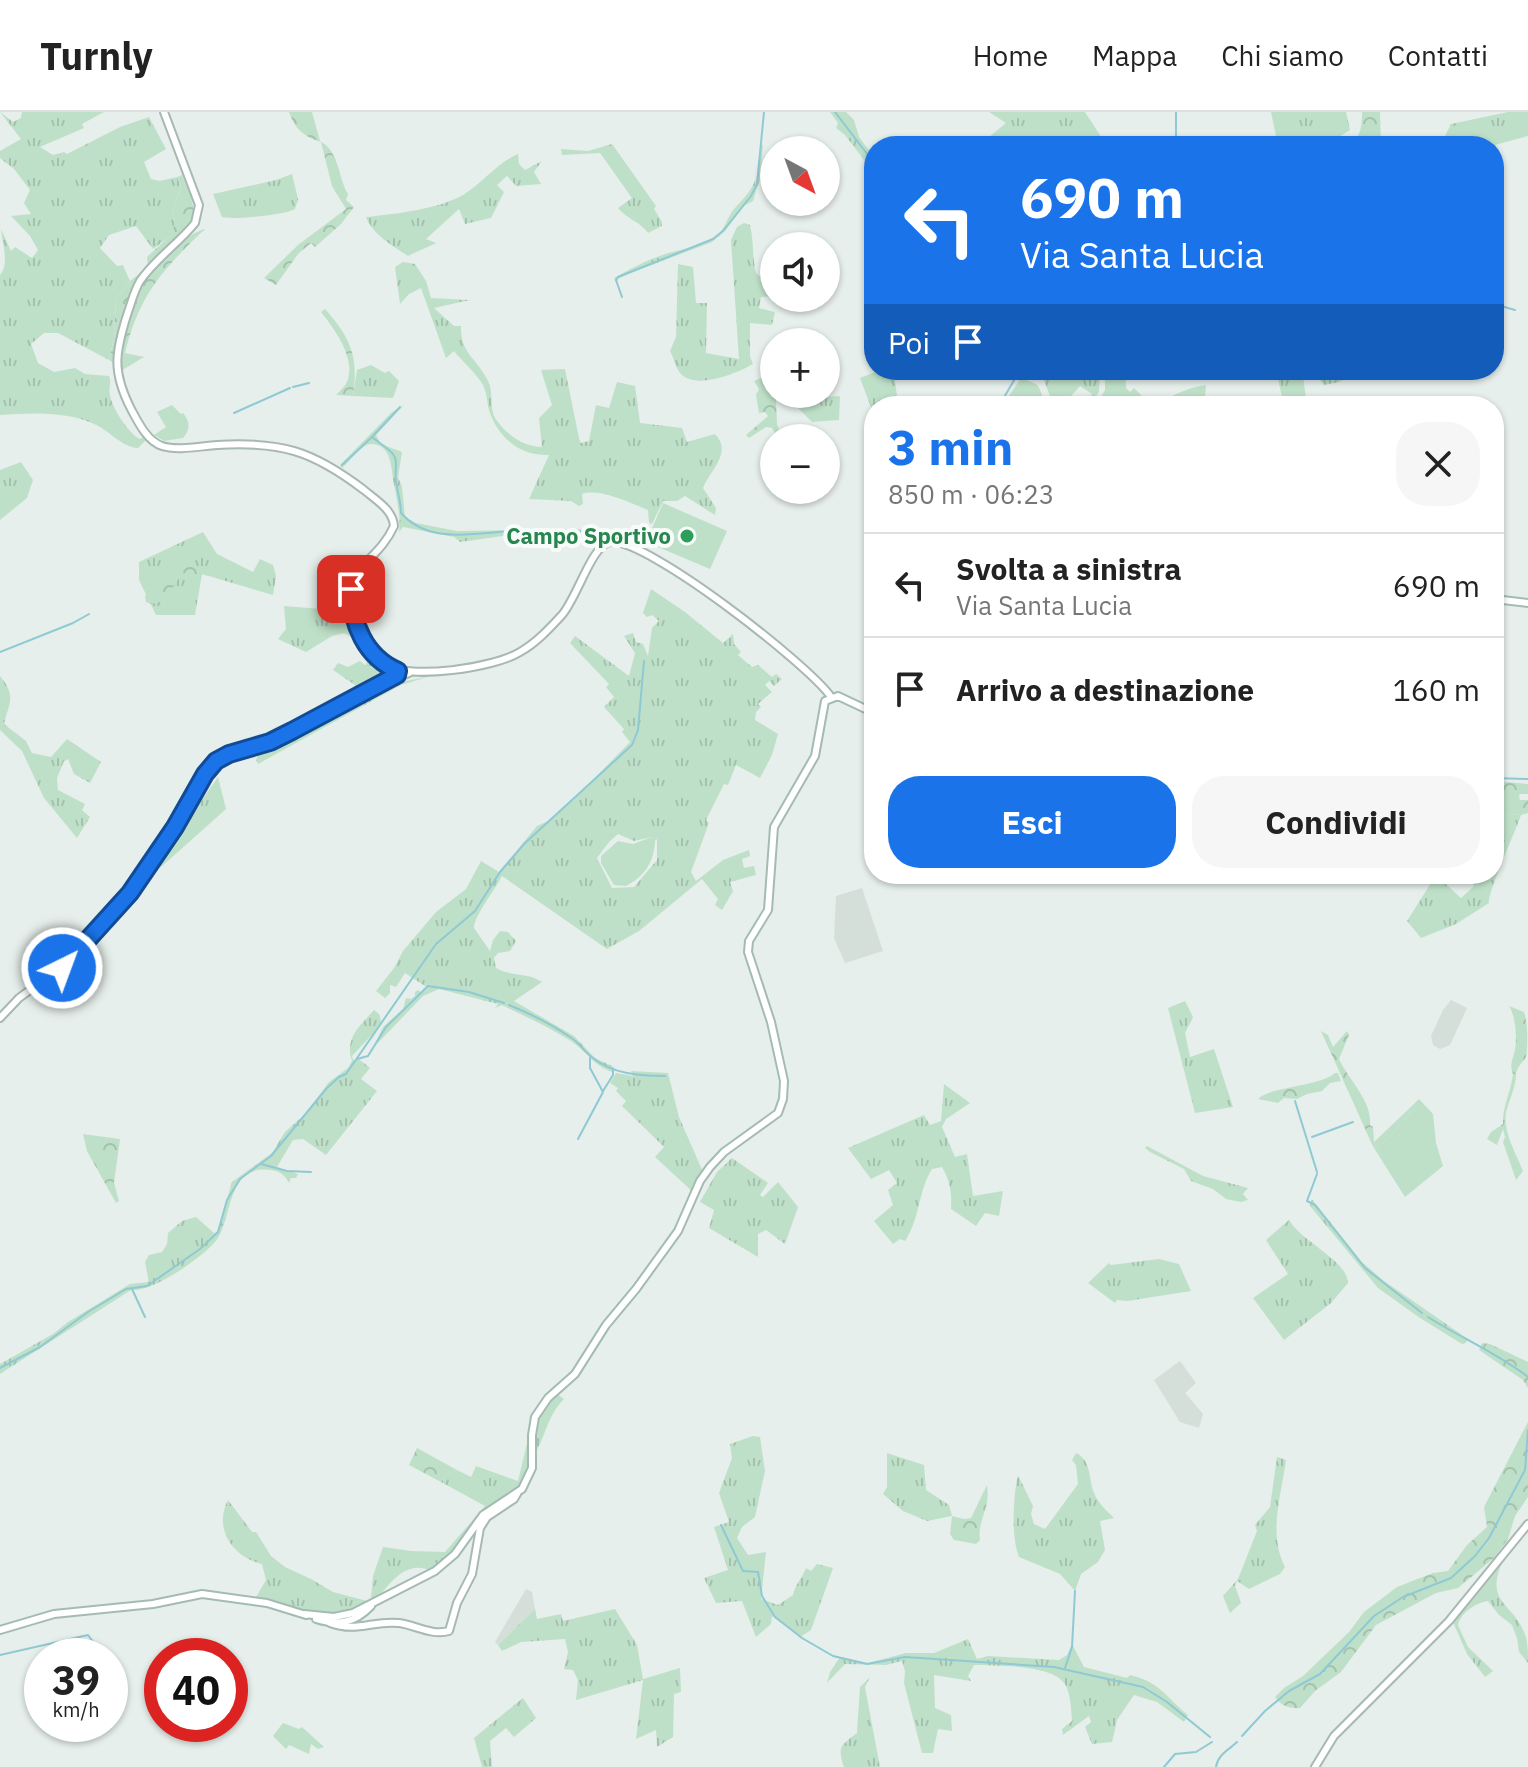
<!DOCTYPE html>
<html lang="it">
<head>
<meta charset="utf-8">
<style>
  :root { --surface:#fff; --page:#f6f6f6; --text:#222; --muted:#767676; --line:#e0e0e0; --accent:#1a73e8 }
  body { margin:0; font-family:"IBM Plex Sans",sans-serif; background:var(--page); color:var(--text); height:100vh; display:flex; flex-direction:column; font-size:30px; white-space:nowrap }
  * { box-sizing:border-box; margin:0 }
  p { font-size:26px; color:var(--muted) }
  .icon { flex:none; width:44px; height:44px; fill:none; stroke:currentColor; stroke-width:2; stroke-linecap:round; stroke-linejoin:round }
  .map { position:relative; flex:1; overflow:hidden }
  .panel { position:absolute; left:864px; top:284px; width:640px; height:488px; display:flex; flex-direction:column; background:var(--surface); border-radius:32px; box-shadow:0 2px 6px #0004 }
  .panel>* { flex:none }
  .banner { position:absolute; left:864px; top:24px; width:640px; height:244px; border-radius:32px; box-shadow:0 2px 6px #0004; background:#1a73e8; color:#fff; overflow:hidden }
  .needle { width:52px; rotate:139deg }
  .buttons { position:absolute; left:760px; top:24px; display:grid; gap:16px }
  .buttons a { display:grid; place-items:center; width:80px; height:80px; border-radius:50%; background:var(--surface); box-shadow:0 2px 6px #0004; font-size:40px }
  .speed { position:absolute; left:24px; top:1526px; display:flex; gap:16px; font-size:40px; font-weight:700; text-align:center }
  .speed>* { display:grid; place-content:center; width:104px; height:104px; border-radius:50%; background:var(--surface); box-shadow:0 2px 6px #0004; line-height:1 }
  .speed small { font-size:20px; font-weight:400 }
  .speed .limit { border:12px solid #d22; background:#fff; color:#111 }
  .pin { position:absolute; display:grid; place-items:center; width:68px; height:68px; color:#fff; margin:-34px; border-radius:16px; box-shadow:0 4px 12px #0006 }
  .me { position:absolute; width:88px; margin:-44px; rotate:42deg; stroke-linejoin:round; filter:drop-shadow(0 0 6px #0008) }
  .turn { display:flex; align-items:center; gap:28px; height:168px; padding:0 24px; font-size:36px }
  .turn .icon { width:104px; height:104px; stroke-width:2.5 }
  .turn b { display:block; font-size:56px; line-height:68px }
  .then { display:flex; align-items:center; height:76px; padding:0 24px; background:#0003; gap:16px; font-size:30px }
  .round { display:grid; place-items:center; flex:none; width:84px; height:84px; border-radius:32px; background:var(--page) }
  .headline { display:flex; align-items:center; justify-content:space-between; height:136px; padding:0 24px }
  h1 { font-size:48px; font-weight:800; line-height:60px; color:var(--accent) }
  .button { display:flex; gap:16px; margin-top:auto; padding:16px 24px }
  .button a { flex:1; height:92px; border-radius:32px; background:var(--accent); color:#fff; font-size:32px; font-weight:800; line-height:92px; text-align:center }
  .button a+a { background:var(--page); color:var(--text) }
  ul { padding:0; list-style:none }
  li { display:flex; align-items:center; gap:24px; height:104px; padding:0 24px; border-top:2px solid var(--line) }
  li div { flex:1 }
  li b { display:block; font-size:30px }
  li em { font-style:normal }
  header { display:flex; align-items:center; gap:48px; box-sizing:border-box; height:112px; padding:0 40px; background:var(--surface); border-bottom:2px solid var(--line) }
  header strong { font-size:38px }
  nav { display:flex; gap:44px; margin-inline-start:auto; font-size:28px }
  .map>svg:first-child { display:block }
  .built { fill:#d4dfda }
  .grass { fill:url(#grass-tufts); fill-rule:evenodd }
  .forest { fill:url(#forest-crowns) }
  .garden { fill:#bfe0c8 }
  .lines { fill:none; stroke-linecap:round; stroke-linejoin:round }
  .stream { stroke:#8ec9d4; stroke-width:2 }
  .tertiary-casing { stroke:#a8b8b2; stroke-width:10 }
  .secondary-casing { stroke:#a4bbb3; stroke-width:10 }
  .tertiary { stroke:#fff; stroke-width:6 }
  .secondary { stroke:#fff; stroke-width:6 }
  .route-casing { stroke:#114b97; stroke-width:20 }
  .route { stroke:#1a73e8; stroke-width:14 }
  .leisure-dot { fill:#2e9e5b; stroke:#f7fbf9; stroke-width:3 }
  .labels { text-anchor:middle; stroke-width:8; stroke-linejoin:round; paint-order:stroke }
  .leisure-label { font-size:22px; font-weight:bold; fill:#27864d; stroke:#f7fbf9; text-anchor:end }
</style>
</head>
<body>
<header>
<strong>Turnly</strong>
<nav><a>Home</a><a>Mappa</a><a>Chi siamo</a><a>Contatti</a></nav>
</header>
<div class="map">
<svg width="1528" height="1655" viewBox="0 0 1528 1655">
  <defs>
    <pattern id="grass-tufts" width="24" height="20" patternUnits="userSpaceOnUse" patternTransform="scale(2)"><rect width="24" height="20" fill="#bfe0c8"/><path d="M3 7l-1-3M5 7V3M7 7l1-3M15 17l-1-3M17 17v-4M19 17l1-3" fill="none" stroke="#a4c1ad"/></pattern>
    <pattern id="forest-crowns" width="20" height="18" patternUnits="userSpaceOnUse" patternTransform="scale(2)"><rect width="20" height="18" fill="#bfe0c8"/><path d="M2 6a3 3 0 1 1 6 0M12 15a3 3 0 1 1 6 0" fill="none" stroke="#a4c1ad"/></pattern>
  </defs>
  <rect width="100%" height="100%" fill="#e6efeb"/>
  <g class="built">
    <polygon points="862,776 883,839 845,851 834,826 836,784"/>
    <polygon points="1451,888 1467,896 1450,933 1440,937 1433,933 1431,924 1443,898"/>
    <polygon points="1180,1249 1196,1271 1185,1281 1203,1302 1199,1316 1180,1310 1154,1268"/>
    <polygon points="526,1477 532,1480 535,1497 498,1533 495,1530"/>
  </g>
  <g class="grass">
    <path d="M0,0L13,10L21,6L22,0H104L82,12L84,16L40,35L53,43L64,40L67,42L120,15L149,5L166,37L144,50L151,67L160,69L177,65L181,75L173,97L175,109L172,123L153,137L136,114L109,123L100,136L117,154L123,153L130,169L116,187L114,227L109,248L58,221H44L31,232L38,251L54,260L75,256L85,262L109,264C112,272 108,275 110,283C112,296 129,322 140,327L145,324V329L138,336C121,335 109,318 94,312C67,299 29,301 0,303V163C10,151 2,132 1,117L11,139L15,135L32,146L38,138L30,124L11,104L31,102L24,91L30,78L14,57L0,46V39L21,27Z"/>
    <polygon points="830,0 846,0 854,8 859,25 874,45 874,61 845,23 836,16 838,11"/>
    <polygon points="989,0 1085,0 1107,34 978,34 1006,11"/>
    <polygon points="1271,0 1346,0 1350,18 1325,34 1278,34"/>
    <polygon points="1508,0 1528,0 1528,24 1491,34 1440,34 1451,12"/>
    <path d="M760,30L763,34L760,67L753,89L744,94L725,119L712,130L628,162L618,167L616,171L614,166C630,157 647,148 665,142C682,137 703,134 717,123C726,116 727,105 734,97C755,75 762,63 760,30Z"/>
    <path d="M612,32L656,94L654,97L662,110V114L648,121C642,111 627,107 618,96L632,86L600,41L562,43L561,37L588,39Z"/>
    <path d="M518,42L519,52L525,58L542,49L534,60L541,72L516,74L507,64L497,73L504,80L491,106L465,112L459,97L426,127L436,131C429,135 417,139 408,144C393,134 373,123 366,105C395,102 439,97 463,83C483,71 497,51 518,42Z"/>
    <path d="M292,62L298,87L295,97C286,103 232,108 222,105L213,82L276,68Z"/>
    <path d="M744,111L750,113C754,129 752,145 756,161L763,167L774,169V184L761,185L759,196L775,200L772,213L750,211V245L753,252C738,261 696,278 681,262C675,256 674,246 670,239L676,225L678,152L693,155L696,191H707L706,241L739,247L731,128L737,115Z"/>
    <path d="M403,150L415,152L426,169L431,186L470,188L434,196L454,214H461C460,242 478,247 488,269C494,281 489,295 495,306C505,322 524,335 542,335L539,306L552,293L541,258L565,257L580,331L589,329L596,293L609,296L617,270L635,274L640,311L682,316L687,330L715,322C733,341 710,358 703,376L716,396L715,403L685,384L677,389H663L652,412L649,411L648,398C630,391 600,376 582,382L583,392L579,394L571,389L529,387L549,343C520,344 498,326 489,298C487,290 487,281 483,273C476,261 463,250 454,239L446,246L421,176L409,182L400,192L395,155Z"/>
    <polygon points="371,253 385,261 389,259 399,269 393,286 353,284 357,258"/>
    <polygon points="880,258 890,258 891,262 894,261 897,284 901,288 901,294 874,294 874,303 860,266"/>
    <polygon points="1027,258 1100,258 1099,280 1089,294 1084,294 1092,282 1080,274 1066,290 1073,294 1054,294 1043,266 1039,262"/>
    <polygon points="1105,258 1125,258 1126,276 1130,280 1134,276 1150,292 1149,294 1096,294 1105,278"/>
    <polygon points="1276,258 1358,258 1358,260 1339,270 1324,273 1317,264 1303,264 1307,294 1284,294"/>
    <path d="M1021,266C1044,274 1037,273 1046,294H1002Z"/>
    <path d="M1206,273L1205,286L1223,291V294H1173L1164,291L1159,294C1169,283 1191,275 1206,273Z"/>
    <polygon points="840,284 839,308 812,310 797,295 798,287"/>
    <path d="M404,293L376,323L381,332L402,340L398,365L402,375L405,405L416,411L457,419L588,417L590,423L574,422L539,425L517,422L460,430L454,425L403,415L399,420C401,405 397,389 394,372C391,359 393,332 371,332C361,332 350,350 342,356L340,353L392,300Z"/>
    <polygon points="21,350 33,368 27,386 0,408 0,358"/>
    <polygon points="203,420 217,442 253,460 260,447 273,453 276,464 273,483 202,462 195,503 156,503 139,468 139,450"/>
    <polygon points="349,476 359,524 386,556 387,563 330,595 354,578 355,573 333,558 338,551 348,555 360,549 366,554 368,540 359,529 344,521 332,524 306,540 278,527 286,517 284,494 334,498 340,483"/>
    <path d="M651,477L685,500L723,531L733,522L734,532L741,540L738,543L752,555L758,553L772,565L776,562L782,567L774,574L769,569L765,573L772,580L758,592L761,595L756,600L755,608L778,622L772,643L760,666L736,653L728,673L724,672L706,708L709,711L691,760L696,769L723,748L749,738L750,744L742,747L744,756L754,754L756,763L730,770L733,779L722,798L715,793L718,787L702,767L639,819L607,837L502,764C495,778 474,804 474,816L490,839L493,828L500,819L508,820L516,829L510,839L498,841L494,846L496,856C511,865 528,860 542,870L514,889L574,924L595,946L614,955L612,960C594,954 586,939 571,929C549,915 526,905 502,893L495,896L498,892L439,877L423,884L373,936L383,915L403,897L406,886L411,887L415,884V880L418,878L422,881L428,876L405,861L396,875L390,873V881L385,886L376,879L394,856L403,839L436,800L466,777L481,749L499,760L537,714L548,709L575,686L630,630L622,620L624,617L604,595L614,585L606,575L609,572L570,531L575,524L629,564L635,541L624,524L633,521L636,530L643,532L648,544L652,516L659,509L652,503L647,505L643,501ZM618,722L634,729L652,725L657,727V748L634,775L612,776L597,746L609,730Z"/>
    <path d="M0,564C17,585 9,590 4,612L26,629L32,641L51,645L67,627L101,650L90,671L74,662L68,647L64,649L57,666L58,678L85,692L82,698L90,705L77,726L44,686L22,639L0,618Z"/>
    <polygon points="431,564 401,573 258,652 256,648 260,639 396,571"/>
    <polygon points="218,665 226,697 160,756 163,744"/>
    <path d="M1494,701L1521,703C1515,721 1488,779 1489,791L1456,812L1421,826L1407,809L1436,763L1461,786L1474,774L1469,768L1472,762H1494Z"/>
    <polygon points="1185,889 1193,905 1185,921 1190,945 1214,937 1233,995 1195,1001 1168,896"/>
    <path d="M374,898L379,902L382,912L352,944L353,948H360L370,956L361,967L377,979L326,1043L303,1027L293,1028L277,1055L298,1062L296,1066H291L289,1071C285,1063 280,1059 270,1058C225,1052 233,1110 215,1130C200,1147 153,1180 131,1178L0,1262V1252L53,1222L68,1210L130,1172L149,1170L145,1150L149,1143L162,1140L167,1132L168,1121L182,1109L196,1105L214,1121L217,1120L232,1070L272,1041L285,1020L305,1002L329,970L348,956L352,949C344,926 360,914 374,898Z"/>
    <polygon points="631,959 668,961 679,1005 703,1060 694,1081 655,1045 664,1035 622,994 626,989 616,979 618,976 610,971 616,961 633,964"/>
    <path d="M1513,962H1516C1516,976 1509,987 1506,1001C1503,1020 1516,1041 1523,1059L1516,1068L1503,1030L1505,1025L1503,1017L1497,1033L1487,1027L1491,1020L1503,1012C1502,995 1511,980 1513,962Z"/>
    <path d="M944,972L970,991L946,1007L942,1015L955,1045L967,1042L973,1084L1003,1079L999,1104L985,1101L976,1114L951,1097C952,1082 950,1068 942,1055L932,1057C918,1079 920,1107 905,1129L900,1127L893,1132L874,1109L893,1093L888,1078L897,1071L889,1058L871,1067L848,1036L924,1003L930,1013L941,1009Z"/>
    <polygon points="1147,1034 1203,1064 1248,1076 1243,1082 1248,1088 1241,1090 1226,1087 1213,1077 1191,1069 1184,1057 1150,1040 1145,1036"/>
    <polygon points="732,1046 768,1071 760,1083 763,1085 778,1070 798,1095 785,1132 766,1118 758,1122 758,1145 709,1116 714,1098 700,1090 717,1060"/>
    <polygon points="1312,1087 1362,1150 1384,1169 1468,1227 1466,1231 1462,1232 1420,1206 1378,1176 1310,1094"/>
    <path d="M1289,1108C1303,1131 1347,1148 1348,1171L1331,1191L1284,1228L1253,1186L1288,1162L1266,1128Z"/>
    <polygon points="1159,1147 1179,1152 1191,1179 1127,1189 1117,1188 1115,1191 1088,1171 1109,1151 1111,1153"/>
    <path d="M557,1282L564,1287C546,1305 546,1326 532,1346C527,1352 528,1362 524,1370C516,1383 500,1386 489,1395C465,1414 456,1443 429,1458C406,1449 391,1470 377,1487L371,1486L373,1464L383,1435L411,1439L445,1440L485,1394L441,1370L446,1363L457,1358L471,1365L476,1354L518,1369L530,1319L548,1283Z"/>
    <path d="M753,1324L760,1325L765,1359L755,1405L742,1415L737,1426L748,1443L766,1440L761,1487L778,1493L793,1483C795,1472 802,1467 806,1456L811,1459L817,1452L833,1456L811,1518L800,1525L772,1504L771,1512L756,1525L742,1489L716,1491L704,1466L728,1458L714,1415L729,1410L719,1381L732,1346L730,1332Z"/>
    <polygon points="887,1341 924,1353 926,1378 949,1393 952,1404 927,1409 903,1399 883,1382 887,1375"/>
    <path d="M1076,1341C1092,1349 1088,1366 1094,1381C1097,1390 1107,1399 1114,1406L1100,1409L1105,1438L1098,1450L1081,1462L1075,1479L1060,1462L1019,1445C1011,1425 1013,1384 1018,1363L1033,1394L1031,1402L1034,1412L1045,1417L1078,1372L1076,1353L1072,1348Z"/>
    <path d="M1277,1345L1286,1348C1281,1385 1268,1421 1285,1455L1280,1462L1249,1477L1237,1469L1235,1474L1241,1491L1230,1501L1223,1484L1238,1467L1257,1419L1255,1413L1270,1395Z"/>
    <path d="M228,1388L252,1420H256L271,1444L285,1455L311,1467L333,1480L371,1490C324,1510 302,1499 255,1487L266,1468L262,1452C233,1445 213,1417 228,1388Z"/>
    <path d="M1502,1451C1484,1492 1515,1491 1526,1525C1528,1533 1528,1542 1528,1551L1519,1540L1517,1526L1512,1513L1499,1503L1488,1489C1476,1491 1461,1500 1458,1513L1468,1535L1493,1559L1485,1565L1467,1542L1453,1510Z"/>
    <polygon points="535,1497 537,1507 561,1502 563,1509 615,1497 637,1533 643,1567 680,1556 681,1580 674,1582 673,1625 657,1635 656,1618 636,1627 643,1568 576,1588 578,1568 573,1558 564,1557 568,1540 565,1527 521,1530 502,1539 498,1533"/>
    <path d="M968,1527L977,1547L988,1544L1059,1548L1067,1543L1072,1532L1084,1555L1127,1566L1130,1563C1162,1571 1165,1585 1188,1603L1184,1610L1157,1590L1134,1583L1117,1608L1112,1630L1092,1632L1085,1615L1091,1610L1089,1604L1063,1623L1062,1617L1072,1609C1071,1598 1071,1582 1065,1572C1052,1552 996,1554 974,1553L968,1564L971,1569L934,1563L935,1596L951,1603L952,1619L938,1617L933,1641H922L904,1571L905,1559L902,1549L886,1553L845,1552L827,1571L830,1560L840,1545L868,1551L906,1541H934Z"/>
    <path d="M870,1565L865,1575L880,1655H844C837,1633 841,1634 857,1621L860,1575Z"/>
    <polygon points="523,1586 536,1606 514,1625 506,1616 490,1629 492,1655 482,1655 474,1626"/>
  </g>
  <g class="forest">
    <path d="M289,0H312L320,29C340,40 338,66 348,82L346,88L354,95L341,112L315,135L311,131L298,142L276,173L264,166L298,133L346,97L332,74L321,30C303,24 295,17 289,0Z"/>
    <path d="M1362,0H1380L1381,34H1349C1361,24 1362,15 1362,0Z"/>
    <path d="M182,63C187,76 196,92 193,106C191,120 162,140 151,152C137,169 114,230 115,252L109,248L114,227L116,187L130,169L148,155L147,145L172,122L175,109L173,97L181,75L177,65Z"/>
    <path d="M205,117C163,157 139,183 125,241L144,245L119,260C118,234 130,191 143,169C154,151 185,122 205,117Z"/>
    <path d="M325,197C351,226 359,246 353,284L336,283C341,278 346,274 348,267C355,245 334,216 321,200Z"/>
    <polygon points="761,266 766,278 776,287 777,312 782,326 778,326 772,316 766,315 749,326 746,323 768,304 765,300 759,301 756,283 759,277 754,269"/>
    <path d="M185,453L205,457L208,464L202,462L201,466L184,461C172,471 165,499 146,490L145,484L149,479Z"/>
    <polygon points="1494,669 1528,672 1528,682 1520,682 1519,684 1520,688 1528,688 1528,701 1521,703 1494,701 1496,698"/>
    <path d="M1509,894L1524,900C1528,912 1528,934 1526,945C1522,952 1518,953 1516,962H1513C1509,952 1513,947 1515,938C1517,926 1516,905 1509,894Z"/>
    <path d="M1321,919L1328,923L1333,935L1347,919L1349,923L1339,947C1348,967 1373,990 1370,1013L1373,1015L1374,1030L1415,991L1416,997C1400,1008 1392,1029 1374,1036L1371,1030Z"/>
    <path d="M1335,961H1338L1341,969L1330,971L1322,979L1307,982L1297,987L1284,986L1278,991L1258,987C1271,974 1319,975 1335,961Z"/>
    <polygon points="83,1022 120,1027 114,1071 119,1089 116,1091 87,1039"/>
    <polygon points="1482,1231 1490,1232 1528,1250 1528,1276 1523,1268 1479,1238"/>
    <path d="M1528,1310V1385L1515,1404L1508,1427L1494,1446L1458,1476L1436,1481L1376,1513L1341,1560L1315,1579L1300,1596C1291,1597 1280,1594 1275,1585L1284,1576L1303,1564L1349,1520L1364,1500L1397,1475L1433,1461L1448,1459L1467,1433L1487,1415L1484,1395Z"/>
    <polygon points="417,1336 457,1358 446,1363 441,1370 409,1353"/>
    <path d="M987,1373C991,1398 977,1407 980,1428L976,1432L954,1428L950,1422L952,1404L964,1407L971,1406Z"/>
  </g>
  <g class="garden">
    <path d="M172,293L181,302L183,301C190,310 191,317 183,326L164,329L154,323L166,315L157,300Z"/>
    <polygon points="663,391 727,419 710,457 646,430"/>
    <path d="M652,725L657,727L655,729C654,750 645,764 626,774L614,773L601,751V744L618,729L633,732Z"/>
    <path d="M1419,987L1433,1002L1436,1031L1443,1054L1405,1085L1374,1036C1392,1029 1400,1008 1415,998V991Z"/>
    <polygon points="283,1611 299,1617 302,1615 324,1635 318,1637 311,1632 309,1642 289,1633 286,1637 273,1624"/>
  </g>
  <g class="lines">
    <g class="stream">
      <polyline points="835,0 874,51"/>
      <polyline points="1176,0 1176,34"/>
      <polyline points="622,185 616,168 618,165 713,127 723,119 751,84 757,72 764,0"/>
      <polyline points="1494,192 1515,198"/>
      <polyline points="293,275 309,271"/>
      <polyline points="999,294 1020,258"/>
      <polyline points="234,301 290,276"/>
      <polyline points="372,325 400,295"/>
      <path d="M342,353L372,325C378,330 388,336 393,342C399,350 394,359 396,368C397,380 401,389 401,401C430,434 478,420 516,419C539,419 564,418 586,420"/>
      <polyline points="0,540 73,511 89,502"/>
      <polyline points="1494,666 1528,667"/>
      <path d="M509,893C531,902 551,912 570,925C580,931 584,940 593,946C612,962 641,964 665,964"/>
      <polyline points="357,947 368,944 386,915 428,874 469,880 504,891"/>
      <polyline points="603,979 613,963 613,957"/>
      <polyline points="1295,989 1317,1060"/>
      <polyline points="1312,1025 1353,1010"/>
      <polyline points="578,1027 603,980 590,956 590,946"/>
      <polyline points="261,1052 287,1059 311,1060"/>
      <polyline points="1317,1062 1307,1089 1315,1093 1365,1156 1422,1201"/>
      <polyline points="132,1177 145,1205"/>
      <path d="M1428,1205C1461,1226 1497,1241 1528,1265"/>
      <polyline points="0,1256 40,1235 88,1200 126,1177 147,1174 200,1137 218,1120 227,1088 240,1067 271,1044 327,976 339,965 346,962 436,832 475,799 500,760 525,731 632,633 638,618 644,549"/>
      <polyline points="721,1413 743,1459 758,1460 762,1484 775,1505 802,1526 833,1544 867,1552 905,1545 1054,1555 1143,1575 1167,1590 1210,1625"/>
      <polyline points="0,1543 88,1523 99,1538"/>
      <polyline points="1065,1556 1072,1535 1075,1479"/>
      <polyline points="1242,1624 1265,1599 1289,1579 1320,1562 1374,1504 1403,1485 1451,1466 1475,1444 1489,1426 1525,1358 1528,1318"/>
      <polyline points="1164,1655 1175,1642 1196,1640 1212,1630"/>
      <path d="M1216,1655C1218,1642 1229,1638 1237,1630"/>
    </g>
    <g class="tertiary-casing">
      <g id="tertiary">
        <path d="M164,0L199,93L195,111C179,131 155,147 140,169C134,179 131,192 127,203C115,241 112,260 131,297C138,310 147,329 162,334C178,339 200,334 217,333C281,329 313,339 364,378C376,388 393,398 394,414C375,456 334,455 357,514C363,529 371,545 385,553C410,568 494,556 520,540C536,531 549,517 561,504C576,489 592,432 610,430C646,425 809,553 831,585"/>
        <polyline points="0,906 19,886 72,847 95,817 125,788 171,721 201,667 216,649 229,642 274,628 383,571 409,561"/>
        <path d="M330,1511C357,1521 373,1508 399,1511C415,1513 432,1524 449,1519L457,1491L472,1462L480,1416L487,1405L514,1387L517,1382"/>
        <polyline points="1315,1655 1334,1624 1449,1509 1528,1412"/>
      </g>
    </g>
    <g class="secondary-casing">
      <g id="secondary">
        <polyline points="1494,487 1528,491"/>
        <polyline points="304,1502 334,1505 353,1501 435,1459 455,1442 483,1403 522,1377 532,1356 532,1323 535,1305 548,1286 575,1262 606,1213 636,1177 678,1119 700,1069 710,1055 724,1040 778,1001 783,987 784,969 771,910 748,840 749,829 768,798 774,715 815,644 825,589 838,584 874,601"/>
        <path d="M316,1507C338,1514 355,1511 371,1494"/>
        <polyline points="0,1518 54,1502 153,1492 202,1482 267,1491 306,1503"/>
      </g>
    </g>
    <use href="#tertiary" class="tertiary"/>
    <use href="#secondary" class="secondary"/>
  </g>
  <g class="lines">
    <g class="route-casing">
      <path id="route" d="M62,856L130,781L175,715L205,662L216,649L229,642L270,630L292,619L397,563L398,559C365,545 351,511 351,477"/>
    </g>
    <use href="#route" class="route"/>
  </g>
  <circle class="leisure-dot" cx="687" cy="424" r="8"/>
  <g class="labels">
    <g class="leisure-label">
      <text x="671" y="432">Campo Sportivo</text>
    </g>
  </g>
</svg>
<div class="buttons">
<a><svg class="needle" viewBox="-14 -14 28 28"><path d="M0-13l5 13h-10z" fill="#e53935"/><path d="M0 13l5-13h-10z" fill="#767676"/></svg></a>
<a><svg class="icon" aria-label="sound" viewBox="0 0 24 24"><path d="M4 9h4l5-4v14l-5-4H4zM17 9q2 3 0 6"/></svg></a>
<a>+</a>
<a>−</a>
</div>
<div class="speed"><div>39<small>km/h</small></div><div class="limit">40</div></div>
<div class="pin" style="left:351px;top:477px;background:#d93025"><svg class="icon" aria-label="arrive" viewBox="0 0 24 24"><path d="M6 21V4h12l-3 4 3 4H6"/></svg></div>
<svg class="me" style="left:62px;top:856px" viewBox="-20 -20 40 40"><circle r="17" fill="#1a73e8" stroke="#fff" stroke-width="3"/><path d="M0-11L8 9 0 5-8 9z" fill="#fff"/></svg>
<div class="banner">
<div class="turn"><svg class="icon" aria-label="left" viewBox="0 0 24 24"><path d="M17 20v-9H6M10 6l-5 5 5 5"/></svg><div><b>690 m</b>Via Santa Lucia</div></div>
<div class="then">Poi<svg class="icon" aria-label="arrive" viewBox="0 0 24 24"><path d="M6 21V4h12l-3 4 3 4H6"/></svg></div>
</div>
<section class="panel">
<div class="headline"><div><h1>3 min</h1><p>850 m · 06:23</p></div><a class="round"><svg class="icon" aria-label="close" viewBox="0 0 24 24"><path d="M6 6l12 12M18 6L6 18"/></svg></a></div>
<ul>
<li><svg class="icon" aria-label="left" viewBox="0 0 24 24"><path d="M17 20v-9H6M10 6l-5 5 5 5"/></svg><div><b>Svolta a sinistra</b><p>Via Santa Lucia</p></div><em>690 m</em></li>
<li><svg class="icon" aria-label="arrive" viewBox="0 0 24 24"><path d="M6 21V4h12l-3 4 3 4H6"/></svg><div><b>Arrivo a destinazione</b></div><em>160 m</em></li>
</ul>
<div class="button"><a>Esci</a><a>Condividi</a></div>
</section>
</div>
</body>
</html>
